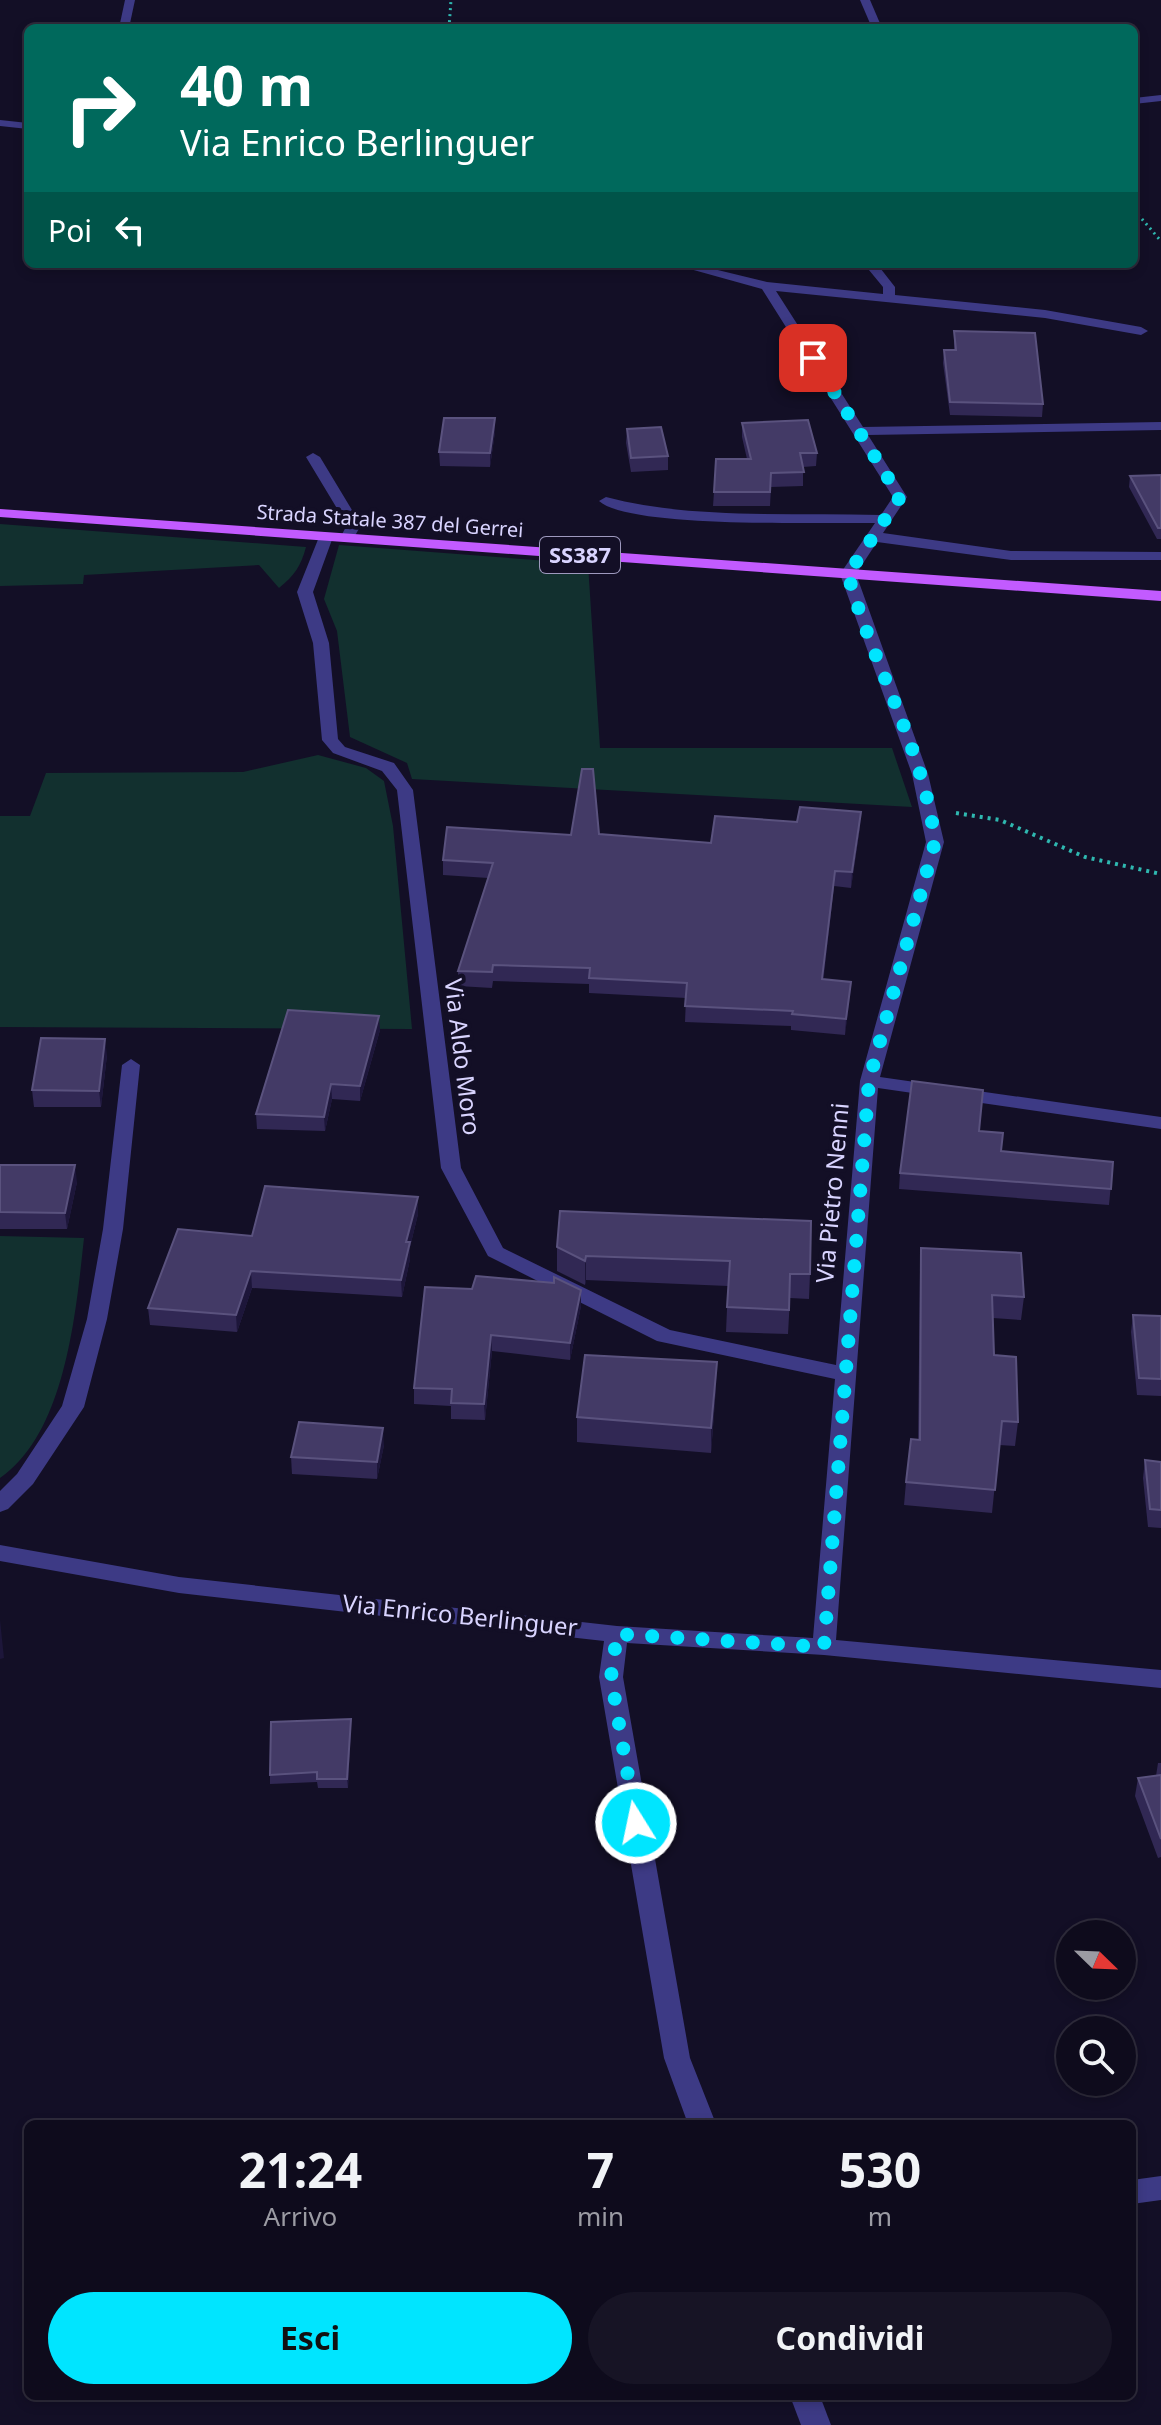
<!DOCTYPE html>
<html lang="it">
<head>
<meta charset="utf-8">
<style>
  :root { --surface:#0e0b1c; --page:#171425; --text:#f1f3f6; --muted:#9b9ba3; --line:#2e2b3b; --accent:#00e5ff }
  body { margin:0; font-family:"Noto Sans",sans-serif; background:var(--page); color:var(--text); height:100vh; display:flex; flex-direction:column; font-size:30px; white-space:nowrap }
  * { box-sizing:border-box; margin:0 }
  p { font-size:26px; color:var(--muted) }
  .icon { flex:none; width:44px; height:44px; fill:none; stroke:currentColor; stroke-width:2; stroke-linecap:round; stroke-linejoin:round }
  .map { position:relative; flex:1; overflow:hidden }
  .side { position:absolute; left:24px; top:2120px; width:1112px; height:280px; display:flex; flex-direction:column; background:var(--surface); border-radius:12px; box-shadow:0 4px 12px #0003,0 0 0 2px var(--line) }
  .side>* { flex:none }
  .top-card { position:absolute; left:24px; top:24px; width:1114px; height:244px; border-radius:12px; box-shadow:0 4px 12px #0003,0 0 0 2px var(--line); background:#00695c; color:#fff; overflow:hidden }
  .needle { width:52px; rotate:113deg }
  .tools { position:absolute; left:1056px; top:1920px; display:grid; gap:16px }
  .tools a { display:grid; place-items:center; width:80px; height:80px; border-radius:50%; background:var(--surface); box-shadow:0 4px 12px #0003,0 0 0 2px var(--line); font-size:40px }
  .pin { position:absolute; display:grid; place-items:center; width:68px; height:68px; color:#fff; margin:-34px; border-radius:16px; box-shadow:0 4px 12px #0006 }
  .me { position:absolute; width:88px; margin:-44px; rotate:350deg; stroke-linejoin:round; filter:drop-shadow(0 0 6px #0008) }
  .turn { display:flex; align-items:center; gap:28px; height:168px; padding:0 24px; font-size:36px }
  .turn .icon { width:104px; height:104px; stroke-width:2.5 }
  .turn b { display:block; font-size:56px; line-height:68px }
  .then { display:flex; align-items:center; height:76px; padding:0 24px; background:#0003; gap:16px; font-size:30px }
  .eta { display:flex; justify-content:space-evenly; align-items:center; height:136px; text-align:center }
  .eta b { font-size:48px; font-weight:700; line-height:56px }
  .button { display:flex; gap:16px; margin-top:auto; padding:16px 24px }
  .button a { flex:1; height:92px; border-radius:48px; background:var(--accent); color:#111; font-size:32px; font-weight:700; line-height:92px; text-align:center }
  .button a+a { background:var(--page); color:var(--text) }
  .map>svg:first-child { display:block }
  .green { fill:#12302f }
  .lines { fill:none; stroke-linecap:round; stroke-linejoin:round }
  .path-far1 { stroke:#2fb8b0; stroke-width:3; stroke-dasharray:2 4; stroke-linecap:butt }
  .path { stroke:#2fb8b0; stroke-width:4; stroke-dasharray:3 5; stroke-linecap:butt }
  .street { fill:#3d3a85; fill-rule:evenodd }
  .primary { fill:#c25bff; fill-rule:evenodd }
  .wall { fill:#312854 }
  .shaded-wall { fill:#1d163a }
  .building { fill:#433a66; stroke:#5a527e; stroke-width:2 }
  .route { stroke:#00e5ff; stroke-width:14; stroke-dasharray:0 25.2 }
  .labels { text-anchor:middle; stroke-width:8; stroke-linejoin:round; paint-order:stroke }
  .far-street-label { font-size:20px; fill:#d9d4ff; stroke:#130f26 }
  .shield { fill:#130f26; stroke:#9e99be; stroke-width:2 }
  .shield-label { font-size:22px; font-weight:bold; fill:#d9d4ff }
  .street-label { font-size:24px; fill:#d9d4ff; stroke:#130f26 }
</style>
</head>
<body>
<div class="map">
<svg width="1161" height="2425" viewBox="0 0 1161 2425">
  <rect width="100%" height="100%" fill="#130f26"/>
  <g class="green">
    <path d="M0,524L306,547C301,566 294,576 279,588L259,565L84,575L83,584L0,586Z"/>
    <polygon points="339,545 588,564 600,748 892,748 912,807 412,779 407,763 350,737 337,631 324,599"/>
    <polygon points="318,755 366,768 384,781 393,826 412,1029 0,1027 0,816 30,816 46,773 243,772"/>
    <path d="M0,1236L84,1238C76,1311 66,1433 0,1478Z"/>
  </g>
  <g class="lines">
    <g class="path-far1">
      <polyline points="449,28 451,0"/>
      <polyline points="1134,210 1161,241"/>
    </g>
    <polyline class="path" points="956,813 1000,820 1085,857 1161,874"/>
    <g class="street">
      <polygon points="125,0 135,0 129,28 119,28"/>
      <polygon points="860,0 870,0 882,28 872,28"/>
      <polygon points="1161,95 1161,101 1134,104 1134,98"/>
      <polygon points="0,120 28,123 28,129 0,126"/>
      <path d="M672,264H693L767,282L883,294V287L864,264H877L895,287V295L1045,310L1141,327L1148,331L1141,335L1045,318L776,291L863,427L1161,422V430L868,435L907,497L883,533L1011,551L1161,552V560H1011L877,542L856,574L928,774L944,842L880,1077L1161,1117V1129L878,1088L836,1640L1161,1670V1688L824,1655L627,1643L623,1677L690,2058L716,2124H688L664,2058L599,1677L604,1641L179,1593L0,1561V1545L179,1577L617,1626L813,1638L835,1379L657,1341L488,1256L441,1168L397,790L382,771L333,753L322,740L313,643L297,592L319,537L326,533L331,534L333,537L313,592L329,643L338,739L345,747L394,763L413,790L461,1168L503,1248L670,1330L836,1365L860,1081L926,842L912,774L840,574L875,523C825,522 630,529 599,501L606,497C693,520 790,512 881,515L893,497L762,289Z"/>
      <polygon points="313,453 320,457 361,525 352,541 342,541 340,538 347,525 306,457"/>
      <polygon points="131,1059 140,1065 123,1229 107,1319 84,1407 33,1484 8,1509 0,1512 0,1491 17,1474 62,1406 87,1319 103,1229 122,1065"/>
      <polygon points="1161,2176 1161,2200 1132,2204 1132,2180"/>
      <polygon points="790,2396 820,2396 831,2425 801,2425"/>
    </g>
    <polygon class="primary" points="0,509 1161,591 1161,601 0,517"/>
  </g>
  <g class="wall">
    <polygon points="954,331 1043,404 1042,417 950,415 943,363 944,350 954,350"/>
    <polygon points="495,418 495,432 490,467 440,466 439,452"/>
    <polygon points="742,423 817,453 816,466 803,467 803,486 771,487 770,506 713,506 714,492 747,459 742,437"/>
    <polygon points="627,429 668,456 668,470 631,472 626,443"/>
    <polygon points="1161,475 1161,539 1157,539 1129,487 1130,476"/>
    <polygon points="860,827 851,888 834,886 823,979 851,982 845,1035 791,1030 791,1026 685,1022 686,998 589,993 589,984 493,981 492,988 458,986 458,971 488,878 443,875 443,860 571,835 599,834 711,843"/>
    <polygon points="380,1030 360,1101 332,1099 325,1131 257,1129 256,1114"/>
    <polygon points="107,1055 101,1107 34,1107 32,1090"/>
    <polygon points="979,1131 1001,1151 1113,1162 1109,1205 899,1189 900,1173"/>
    <polygon points="0,1165 77,1182 67,1229 0,1229"/>
    <polygon points="418,1197 418,1214 410,1247 410,1259 402,1297 252,1288 237,1332 150,1325 148,1308 252,1236"/>
    <polygon points="560,1211 810,1274 809,1299 790,1298 788,1334 726,1332 728,1286 586,1280 585,1285 557,1271 557,1247"/>
    <polygon points="921,1248 1024,1297 1021,1320 993,1318 994,1355 1018,1422 1015,1446 999,1445 992,1513 904,1505 906,1482 918,1440 920,1271"/>
    <polygon points="472,1289 581,1306 570,1360 492,1351 485,1420 451,1419 451,1406 414,1404 414,1388"/>
    <polygon points="1133,1315 1161,1316 1161,1396 1137,1395 1131,1332"/>
    <polygon points="716,1387 711,1453 577,1442 577,1417"/>
    <polygon points="384,1445 377,1479 292,1474 291,1457"/>
    <polygon points="1145,1460 1161,1462 1161,1528 1148,1527 1143,1478"/>
    <polygon points="351,1719 348,1788 318,1788 317,1782 270,1784 270,1775"/>
    <polygon points="1158,1763 1161,1763 1161,1857 1158,1858 1135,1796 1138,1778 1156,1776"/>
  </g>
  <g class="shaded-wall">
    <polygon points="495,418 495,432 490,467 490,453"/>
    <polygon points="861,812 860,827 851,888 852,872"/>
    <polygon points="835,871 834,886 822,995 822,979"/>
    <polygon points="851,982 850,997 845,1035 846,1019"/>
    <polygon points="379,1016 380,1030 360,1101 360,1086"/>
    <polygon points="105,1039 107,1055 101,1107 99,1091"/>
    <polygon points="331,1084 332,1099 325,1131 324,1117"/>
    <polygon points="75,1165 77,1182 67,1229 65,1213"/>
    <polygon points="418,1197 418,1214 410,1247 410,1259 402,1297 401,1280 406,1242"/>
    <polygon points="586,1256 586,1280 585,1285 585,1261"/>
    <polygon points="251,1271 252,1288 237,1332 236,1315"/>
    <polygon points="581,1290 581,1306 570,1360 570,1343"/>
    <polygon points="491,1335 492,1351 485,1420 484,1404"/>
    <polygon points="717,1362 716,1387 711,1453 711,1428"/>
    <polygon points="383,1428 384,1445 377,1479 377,1462"/>
    <polygon points="0,1620 4,1658 0,1659"/>
    <polygon points="351,1719 351,1728 348,1788 347,1779"/>
  </g>
  <g class="building">
    <polygon points="954,331 1035,333 1043,404 950,402 944,350 956,350"/>
    <polygon points="444,418 495,418 490,453 439,452"/>
    <polygon points="808,420 817,453 800,453 804,472 771,473 770,492 714,492 716,459 751,459 742,423"/>
    <polygon points="661,427 668,456 631,458 627,429"/>
    <polygon points="1161,475 1161,528 1158,528 1130,476"/>
    <polygon points="582,769 593,769 599,834 711,843 715,816 797,822 800,807 861,812 852,872 835,871 822,979 851,982 846,1019 792,1014 793,1011 685,1006 687,983 589,978 590,968 493,965 492,972 458,971 493,863 443,860 447,827 571,835"/>
    <polygon points="288,1010 379,1016 360,1086 331,1084 324,1117 256,1114"/>
    <polygon points="41,1038 105,1039 99,1091 32,1090"/>
    <polygon points="912,1081 983,1090 979,1131 1003,1133 1001,1151 1113,1162 1111,1189 900,1173"/>
    <polygon points="0,1165 75,1165 65,1213 0,1212"/>
    <polygon points="265,1186 418,1197 406,1242 410,1242 401,1280 251,1271 236,1315 148,1308 178,1229 252,1236"/>
    <polygon points="560,1211 811,1221 810,1274 790,1274 789,1310 727,1307 730,1261 586,1256 585,1261 557,1247"/>
    <polygon points="921,1248 1021,1253 1024,1297 992,1295 994,1355 1016,1357 1018,1422 1002,1421 995,1490 906,1482 911,1439 920,1440"/>
    <polygon points="476,1276 554,1283 554,1277 581,1290 570,1343 491,1335 484,1404 451,1403 452,1389 414,1388 425,1287 472,1289"/>
    <polygon points="1133,1315 1161,1316 1161,1379 1139,1378"/>
    <polygon points="585,1355 717,1362 711,1428 577,1417"/>
    <polygon points="299,1422 383,1428 377,1462 291,1457"/>
    <polygon points="1145,1460 1161,1462 1161,1510 1150,1509"/>
    <polygon points="351,1719 347,1779 317,1779 317,1772 270,1775 271,1722"/>
    <polygon points="1161,1775 1161,1839 1138,1778"/>
  </g>
  <g class="lines">
    <path class="route" d="M636,1823L611,1677L617,1634L824,1647L869,1081L935,842C924,749 872,664 848,574L900,497L813,358"/>
  </g>
  <g class="labels">
    <g class="far-street-label">
      <text transform="translate(390 521) rotate(4)" y="7">Strada Statale 387 del Gerrei</text>
    </g>
    <rect class="shield" x="540" y="537" width="80" height="36" rx="6"/>
    <g class="shield-label">
      <text x="580" y="563">SS387</text>
    </g>
    <g class="street-label">
      <text transform="translate(462 1057) rotate(83)" y="8">Via Aldo Moro</text>
      <text transform="translate(833 1193) rotate(-85)" y="8">Via Pietro Nenni</text>
      <text transform="translate(460 1616) rotate(6)" y="8">Via Enrico Berlinguer</text>
    </g>
  </g>
</svg>
<div class="tools">
<a><svg class="needle" viewBox="-14 -14 28 28"><path d="M0-13l5 13h-10z" fill="#e53935"/><path d="M0 13l5-13h-10z" fill="#9b9ba3"/></svg></a>
<a><svg class="icon" aria-label="search" viewBox="0 0 24 24"><circle cx="10" cy="10" r="6"/><path d="M15 15l6 6"/></svg></a>
</div>
<div class="pin" style="left:813px;top:358px;background:#d93025"><svg class="icon" aria-label="arrive" viewBox="0 0 24 24"><path d="M6 21V4h12l-3 4 3 4H6"/></svg></div>
<svg class="me" style="left:636px;top:1823px" viewBox="-20 -20 40 40"><circle r="17" fill="#00e5ff" stroke="#fff" stroke-width="3"/><path d="M0-11L8 9 0 5-8 9z" fill="#fff"/></svg>
<div class="top-card">
<div class="turn"><svg class="icon" aria-label="right" viewBox="0 0 24 24"><path d="M7 20v-9h11M14 6l5 5-5 5"/></svg><div><b>40 m</b>Via Enrico Berlinguer</div></div>
<div class="then">Poi<svg class="icon" aria-label="left" viewBox="0 0 24 24"><path d="M17 20v-9H6M10 6l-5 5 5 5"/></svg></div>
</div>
<section class="side">
<div class="eta">
<div><b>21:24</b><p>Arrivo</p></div>
<div><b>7</b><p>min</p></div>
<div><b>530</b><p>m</p></div>
</div>
<div class="button"><a>Esci</a><a>Condividi</a></div>
</section>
</div>
</body>
</html>
